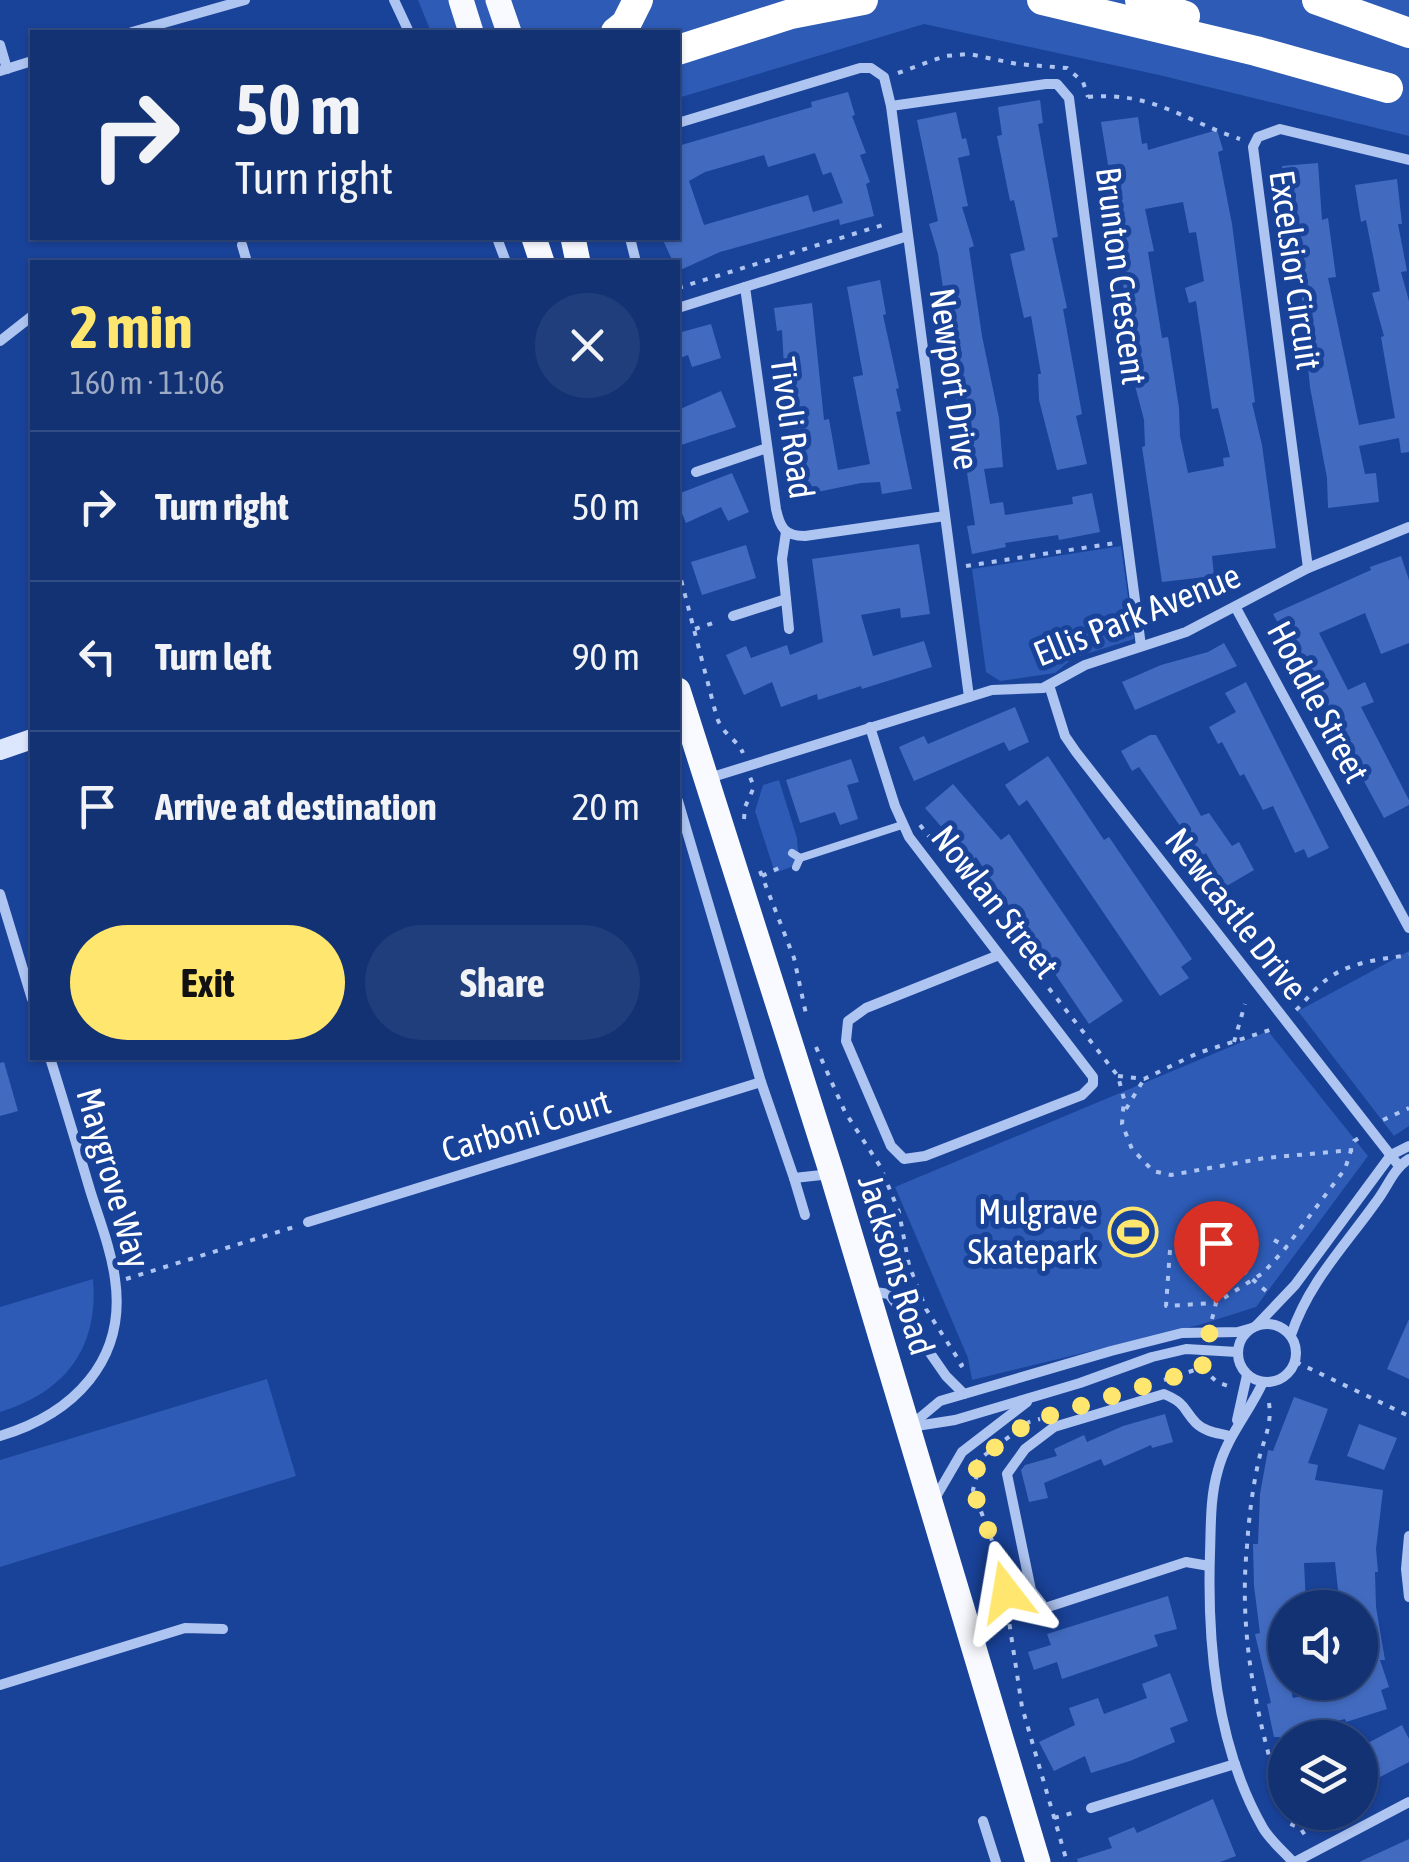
<!DOCTYPE html>
<html lang="en">
<head>
<meta charset="utf-8">
<style>
  :root { --surface:#133273; --page:#203e7b; --text:#f1f3f6; --muted:#9daac4; --line:#324d85; --accent:#ffe66e }
  body { margin:0; font-family:"Asap Condensed",sans-serif; background:var(--page); color:var(--text); height:100vh; display:flex; flex-direction:column; font-size:38px; white-space:nowrap }
  * { box-sizing:border-box; margin:0 }
  p { font-size:32px; color:var(--muted) }
  .icon { flex:none; width:55px; height:55px; fill:none; stroke:currentColor; stroke-width:2; stroke-linecap:round; stroke-linejoin:round }
  .map { position:relative; flex:1; overflow:hidden }
  .sheet { position:absolute; left:30px; top:260px; width:650px; height:800px; display:flex; flex-direction:column; background:var(--surface); border-radius:0px; box-shadow:0 2px 8px #0004,0 0 0 2px var(--line) }
  .sheet>* { flex:none }
  .top-card { position:absolute; left:30px; top:30px; width:650px; height:210px; border-radius:0px; box-shadow:0 2px 8px #0004,0 0 0 2px var(--line); background:#133273; color:var(--text); overflow:hidden }
  .fabs { position:absolute; left:1268px; top:1590px; display:grid; gap:20px }
  .fabs a { display:grid; place-items:center; width:110px; height:110px; border-radius:50%; background:var(--surface); box-shadow:0 2px 8px #0004,0 0 0 2px var(--line); font-size:50px }
  .pin { position:absolute; display:grid; place-items:center; width:85px; height:85px; color:#fff; margin:-102px -42px; border-radius:50% 50% 50% 0; rotate:-45deg; box-shadow:0 0 10px #0007 }
  .pin .icon { rotate:45deg }
  .me { position:absolute; width:110px; margin:-55px; rotate:346deg; stroke-linejoin:round; filter:drop-shadow(0 0 8px #0008) }
  .turn { display:flex; align-items:center; gap:35px; height:210px; padding:0 40px; font-size:45px }
  .turn .icon { width:130px; height:130px; stroke-width:2.5 }
  .turn b { display:block; font-size:70px; line-height:85px }
  .round { display:grid; place-items:center; flex:none; width:105px; height:105px; border-radius:52px; background:var(--page) }
  .summary { display:flex; align-items:center; justify-content:space-between; height:170px; padding:0 40px }
  h1 { font-size:60px; font-weight:700; line-height:75px; color:var(--accent) }
  .action { display:flex; gap:20px; margin-top:auto; padding:20px 40px }
  .action a { flex:1; height:115px; border-radius:60px; background:var(--accent); color:#111; font-size:40px; font-weight:700; line-height:115px; text-align:center }
  .action a+a { background:var(--page); color:var(--text) }
  ul { padding:0; list-style:none }
  li { display:flex; align-items:center; gap:30px; height:150px; padding:0 40px; border-top:2px solid var(--line) }
  li div { flex:1 }
  li b { display:block; font-size:38px }
  li em { font-style:normal }
  .map>svg:first-child { display:block }
  .green { fill:#2d5bb6 }
  .building { fill:#426bc0; fill-rule:evenodd }
  .lines { fill:none; stroke-linecap:round; stroke-linejoin:round }
  .path { stroke:#aec4f1; stroke-width:4; stroke-dasharray:5 8; stroke-linecap:butt }
  .lane { stroke:#aec4f1; stroke-width:8 }
  .street { stroke:#aec4f1; stroke-width:10 }
  .secondary { stroke:#dce6fc; stroke-width:20 }
  .primary { stroke:#f8faff; stroke-width:25 }
  .highway { stroke:#fff; stroke-width:30 }
  .route { stroke:#ffe66e; stroke-width:18; stroke-dasharray:0 32.4 }
  .labels { text-anchor:middle; stroke-width:10; stroke-linejoin:round; paint-order:stroke }
  .street-label { font-size:35px; fill:#fff; stroke:#194299 }
  .poi-label { font-size:35px; fill:#fff; stroke:#194299; text-anchor:end }
</style>
</head>
<body>
<div class="map">
<svg width="1409" height="1862" viewBox="0 0 1409 1862">
  <rect width="100%" height="100%" fill="#194299"/>
  <g class="green">
    <polygon points="418,0 1409,0 1409,136 1159,75 924,24 678,98 678,32 431,32"/>
    <polygon points="1121,546 1134,639 1073,658 1055,673 1000,681 986,672 972,569"/>
    <polygon points="779,780 797,838 799,864 775,873 755,811 763,785"/>
    <polygon points="1409,951 1409,1126 1394,1136 1298,1011"/>
    <polygon points="1268,1031 1368,1156 1256,1307 1199,1325 972,1380 968,1358 895,1187"/>
    <path d="M93,1279C99,1348 65,1392 0,1412V1307Z"/>
    <polygon points="267,1379 296,1476 0,1567 0,1460"/>
  </g>
  <g class="building">
    <path d="M848,92L855,115L852,116L866,153L860,155L870,182L866,184L874,216L840,225L839,219L720,252L678,271V262H673L662,238H678V146L812,107L811,102ZM815,153L823,175L831,172L843,203L813,212L808,195L704,225L689,181L705,172L764,155L768,167Z"/>
    <polygon points="1040,100 1043,123 1038,124 1058,237 1052,238 1067,308 1063,309 1082,414 1076,416 1087,464 1057,470 1039,400 1038,374 1041,374 1031,316 1024,318 1010,254 1025,250 1014,200 1010,201 997,136 1002,135 998,107"/>
    <polygon points="956,112 962,139 966,138 970,155 958,158 968,206 962,207 974,246 969,248 982,336 999,418 1003,467 984,469 990,504 1003,502 1005,515 1073,504 1072,497 1092,493 1100,532 1059,540 1058,535 1005,543 1006,547 972,554 967,526 975,525 947,342 951,342 938,254 929,224 938,221 917,120"/>
    <path d="M1138,117L1142,144L1147,143L1148,150L1217,130L1223,150L1218,152L1232,224L1255,402L1252,403L1262,445L1276,548L1212,556L1214,576L1162,582L1142,447L1145,446L1144,420L1130,366L1129,342H1133L1113,226L1118,225L1101,122ZM1183,202L1189,233L1196,232L1204,281L1185,288L1189,303L1196,301L1212,409L1218,408L1230,457L1223,458L1224,466L1188,473L1180,436L1179,408L1168,337L1162,338L1148,252L1154,251L1145,209Z"/>
    <polygon points="1318,163 1322,220 1328,218 1336,277 1328,278 1359,425 1395,418 1381,337 1384,336 1372,293 1380,291 1366,220 1361,222 1355,185 1397,179 1402,224 1398,224 1407,271 1401,272 1409,301 1409,452 1401,453 1399,438 1359,446 1365,474 1376,473 1379,502 1328,508 1327,478 1310,387 1306,346 1310,346 1290,228 1287,229 1282,166"/>
    <polygon points="880,280 886,314 883,315 899,388 896,389 901,411 896,412 912,489 882,494 880,482 861,483 798,496 790,454 794,453 785,386 782,330 777,331 774,308 812,303 824,420 829,419 838,470 870,464 853,377 863,375 847,287"/>
    <polygon points="711,324 721,358 692,367 688,355 678,359 678,333"/>
    <polygon points="721,391 736,427 678,446 678,410"/>
    <polygon points="732,473 749,512 728,521 721,507 686,523 678,504 678,494"/>
    <polygon points="919,544 930,614 901,618 900,608 861,615 873,656 924,641 932,667 862,689 861,686 818,700 817,694 781,707 772,682 744,695 726,655 746,646 751,658 787,645 790,655 823,642 812,559"/>
    <polygon points="746,545 756,578 702,595 691,562"/>
    <polygon points="1401,556 1409,580 1409,643 1381,654 1365,613 1319,633 1348,690 1365,682 1374,702 1361,707 1409,800 1409,805 1384,818 1273,614 1371,570 1370,567"/>
    <polygon points="1224,643 1237,666 1135,710 1122,682 1161,665 1208,652"/>
    <polygon points="1246,682 1329,848 1308,858 1304,849 1295,853 1273,806 1263,810 1244,774 1240,776 1222,742 1218,744 1209,727 1236,712 1225,693"/>
    <polygon points="1015,707 1029,742 1009,751 1004,742 914,781 899,747 924,736 928,744"/>
    <polygon points="1150,735 1156,735 1201,816 1209,813 1232,846 1239,842 1254,870 1225,887 1206,853 1201,856 1139,767 1132,771 1121,751"/>
    <polygon points="1048,756 1104,840 1109,837 1192,959 1181,967 1189,978 1160,996 1027,800 1019,806 1005,785"/>
    <polygon points="851,759 859,782 847,785 858,819 840,825 835,812 800,823 786,780"/>
    <polygon points="953,784 1001,840 1009,834 1123,1001 1089,1024 976,857 971,861 925,808"/>
    <polygon points="4,1062 18,1111 0,1116 0,1063"/>
    <polygon points="1409,1319 1409,1379 1387,1369"/>
    <path d="M1294,1397L1328,1409L1308,1463L1318,1465L1315,1480L1383,1490L1376,1549L1378,1572H1375L1376,1607L1385,1660H1380L1389,1687L1381,1690L1387,1709L1346,1722L1345,1719L1307,1728L1310,1738L1274,1737L1267,1704L1271,1703L1255,1634L1260,1633L1254,1586L1253,1544H1258L1260,1494L1268,1450L1273,1451ZM1335,1562L1340,1608H1360V1682H1333L1335,1688L1293,1698L1289,1682H1285V1605L1306,1604L1304,1563Z"/>
    <polygon points="1165,1414 1173,1442 1152,1448 1151,1445 1104,1466 1101,1459 1044,1483 1048,1498 1029,1502 1021,1470 1025,1465 1057,1456 1054,1449 1084,1435 1087,1442 1123,1426"/>
    <polygon points="1359,1424 1397,1438 1384,1470 1347,1456"/>
    <polygon points="1168,1596 1177,1629 1154,1635 1158,1646 1062,1679 1057,1662 1034,1670 1028,1652 1051,1645 1047,1634"/>
    <polygon points="1170,1673 1188,1721 1170,1728 1175,1742 1130,1761 1091,1773 1085,1756 1054,1771 1039,1742 1075,1725 1069,1708 1098,1698 1104,1714 1147,1698 1142,1684"/>
    <polygon points="1402,1725 1409,1739 1409,1762 1380,1777 1364,1745"/>
    <polygon points="1213,1799 1236,1856 1220,1862 1078,1862 1077,1859 1112,1848 1108,1838 1134,1827 1137,1833"/>
    <polygon points="1409,1839 1409,1862 1359,1862"/>
  </g>
  <g class="lines">
    <g class="path">
      <polyline points="898,73 945,56 969,54 1017,64 1067,68 1083,82 1088,97"/>
      <path d="M1088,97C1152,91 1185,121 1240,139"/>
      <polyline points="678,288 886,224"/>
      <polyline points="966,566 1115,543"/>
      <path d="M678,568L717,718C724,736 737,739 743,753"/>
      <polyline points="695,629 719,621"/>
      <polyline points="1056,643 1064,660"/>
      <polyline points="744,819 745,807 754,787 750,777"/>
      <polyline points="920,825 1118,1076 1124,1099 1122,1124 1132,1149 1153,1171 1171,1175 1265,1158 1353,1150"/>
      <polyline points="760,871 794,958 806,1014"/>
      <polyline points="762,876 785,865"/>
      <path d="M1296,1010C1304,1003 1310,994 1318,987C1343,962 1376,960 1409,955"/>
      <polyline points="1234,1042 1245,1004"/>
      <polyline points="816,1047 845,1112 880,1166 899,1212 909,1265 926,1309 962,1365 956,1369"/>
      <polyline points="1118,1076 1144,1079 1198,1053 1273,1029"/>
      <polyline points="1126,1109 1144,1079"/>
      <polyline points="1383,1120 1409,1108"/>
      <polyline points="1274,1240 1287,1247"/>
      <polyline points="1170,1250 1166,1306 1215,1303"/>
      <polyline points="1233,1262 1267,1292"/>
      <polyline points="126,1279 294,1227"/>
      <polyline points="1212,1319 1216,1303 1263,1273 1284,1250 1345,1169 1354,1141 1359,1138"/>
      <polyline points="1296,1362 1409,1416"/>
      <polyline points="1202,1368 1217,1382 1231,1387"/>
      <polyline points="1164,1380 1201,1368 1203,1362"/>
      <path d="M1269,1403C1272,1423 1265,1437 1260,1455C1253,1484 1249,1516 1247,1546C1238,1638 1258,1724 1285,1811"/>
      <polyline points="973,1463 978,1471 973,1490 1000,1562 1022,1707 1067,1862"/>
      <polyline points="974,1463 1029,1422 1040,1419"/>
      <polyline points="1286,1812 1289,1823 1301,1829 1308,1840"/>
      <polyline points="1054,1818 1076,1812"/>
    </g>
    <g class="lane">
      <polyline points="792,853 800,858 796,867"/>
      <polyline points="800,858 902,825"/>
    </g>
    <g class="street">
      <polyline points="394,0 409,32"/>
      <polyline points="132,32 245,0"/>
      <polyline points="0,45 7,69"/>
      <polyline points="0,71 32,61"/>
      <polyline points="891,106 1046,84 1057,84 1069,98 1141,646"/>
      <polyline points="678,123 860,68 871,68 884,77 891,106 969,697"/>
      <polyline points="497,238 506,262"/>
      <polyline points="630,238 636,262"/>
      <polyline points="242,245 247,262"/>
      <path d="M745,287L776,509C780,528 785,536 805,536L945,516"/>
      <polyline points="678,308 908,236"/>
      <polyline points="0,341 32,316"/>
      <polyline points="696,472 767,448"/>
      <polyline points="786,532 782,559 789,629"/>
      <polyline points="1308,568 1253,147 1258,137 1280,129 1409,160"/>
      <polyline points="1236,608 1409,928"/>
      <polyline points="733,616 786,599"/>
      <polyline points="1049,685 1065,736 1076,752 1399,1166"/>
      <polyline points="870,727 895,806 909,837 1093,1077 1093,1084 1082,1095 925,1156 904,1159 891,1146 846,1041 848,1021 866,1008 999,955"/>
      <polyline points="706,779 992,690 1043,688 1085,665 1186,632 1308,568 1409,527"/>
      <polyline points="678,801 761,1082 794,1178 831,1174"/>
      <polyline points="0,894 32,999"/>
      <polyline points="794,1178 805,1215"/>
      <polyline points="308,1222 761,1082"/>
      <polyline points="868,1291 889,1294 946,1376 964,1394"/>
      <circle cx="1267" cy="1353" r="29"/>
      <polyline points="1256,1326 1295,1285 1391,1155 1409,1146"/>
      <path d="M1291,1335C1309,1282 1344,1247 1376,1202C1388,1187 1392,1170 1409,1159"/>
      <path d="M1263,1382C1249,1413 1227,1436 1218,1470C1210,1497 1211,1525 1210,1553C1207,1645 1216,1746 1263,1828C1270,1840 1283,1851 1293,1862"/>
      <polyline points="1237,1420 1247,1375"/>
      <polyline points="910,1426 940,1401 1111,1351 1182,1333 1238,1332 1252,1328"/>
      <polyline points="910,1427 955,1420 1080,1383 1152,1357 1186,1349 1237,1352"/>
      <path d="M0,1436C73,1414 127,1361 115,1279C111,1249 99,1219 90,1190C77,1146 64,1102 50,1058"/>
      <polyline points="934,1500 962,1452 1027,1402"/>
      <polyline points="1409,1536 1406,1569 1409,1597"/>
      <path d="M1209,1566L1186,1562L1045,1608L1031,1590L1007,1474L1025,1449L1054,1427L1164,1394C1187,1404 1182,1408 1196,1423C1205,1432 1218,1433 1229,1436"/>
      <polyline points="0,1685 185,1628 223,1629"/>
      <polyline points="1091,1808 1235,1764"/>
      <polyline points="983,1821 996,1862"/>
      <polyline points="1295,1862 1409,1802"/>
    </g>
    <polyline class="secondary" points="0,750 32,739"/>
    <g class="primary">
      <polyline points="461,0 471,32"/>
      <polyline points="498,0 509,32"/>
      <polyline points="534,238 542,262"/>
      <polyline points="573,238 578,262"/>
      <polyline points="678,690 832,1174 1038,1862"/>
    </g>
    <g class="highway">
      <polyline points="1042,0 1256,51 1388,88"/>
      <polyline points="1140,0 1185,16"/>
      <polyline points="1317,0 1409,33"/>
      <polyline points="616,32 626,24 638,0"/>
      <polyline points="678,50 791,14 863,0"/>
    </g>
  </g>
  <g class="lines">
    <polyline class="route" points="1006,1592 1000,1562 973,1490 978,1471 974,1463 1029,1422 1202,1368 1216,1303"/>
  </g>
  <defs>
    <g id="stadium-ring" transform="scale(2.5)"><circle r="9.5" fill="#194299" stroke="#ffe66e" stroke-width="1.5"/><path d="M0-5a6.5 5 0 1 0 0 10a6.5 5 0 1 0 0-10ZM-3.5-1.8h7v3.6h-7Z" fill="#ffe66e"/></g>
  </defs>
  <g fill-rule="evenodd">
    <use href="#stadium-ring" x="1133" y="1232"/>
  </g>
  <g class="labels">
    <g class="street-label">
      <text transform="translate(1295 270) rotate(82)" y="12">Excelsior Circuit</text>
      <text transform="translate(1121 276) rotate(83)" y="12">Brunton Crescent</text>
      <text transform="translate(954 379) rotate(82)" y="12">Newport Drive</text>
      <text transform="translate(792 428) rotate(82)" y="12">Tivoli Road</text>
      <text transform="translate(1137 615) rotate(-22)" y="12">Ellis Park Avenue</text>
      <text transform="translate(1318 702) rotate(62)" y="12">Hoddle Street</text>
      <text transform="translate(995 902) rotate(52)" y="12">Nowlan Street</text>
      <text transform="translate(1236 914) rotate(52)" y="12">Newcastle Drive</text>
      <text transform="translate(526 1126) rotate(-17)" y="12">Carboni Court</text>
      <text transform="translate(113 1178) rotate(74)" y="12">Maygrove Way</text>
      <text transform="translate(896 1265) rotate(73)" y="12">Jacksons Road</text>
    </g>
    <g class="poi-label">
      <text x="1098" y="1224">Mulgrave<tspan x="1098" dy="40">Skatepark</tspan></text>
    </g>
  </g>
</svg>
<div class="fabs">
<a><svg class="icon" aria-label="sound" viewBox="0 0 24 24"><path d="M4 9h4l5-4v14l-5-4H4zM17 9q2 3 0 6"/></svg></a>
<a><svg class="icon" aria-label="layers" viewBox="0 0 24 24"><path d="M12 4l9 5-9 5-9-5zM3 14l9 5 9-5"/></svg></a>
</div>
<div class="pin" style="left:1216px;top:1303px;background:#d93025"><svg class="icon" aria-label="arrive" viewBox="0 0 24 24"><path d="M6 21V4h12l-3 4 3 4H6"/></svg></div>
<svg class="me" style="left:1006px;top:1592px" viewBox="-20 -20 40 40"><path d="M0-17L14 15 0 8-14 15z" fill="#ffe66e" stroke="#fff" stroke-width="4"/></svg>
<div class="top-card">
<div class="turn"><svg class="icon" aria-label="right" viewBox="0 0 24 24"><path d="M7 20v-9h11M14 6l5 5-5 5"/></svg><div><b>50 m</b>Turn right</div></div>
</div>
<section class="sheet">
<div class="summary"><div><h1>2 min</h1><p>160 m · 11:06</p></div><a class="round"><svg class="icon" aria-label="close" viewBox="0 0 24 24"><path d="M6 6l12 12M18 6L6 18"/></svg></a></div>
<ul>
<li><svg class="icon" aria-label="right" viewBox="0 0 24 24"><path d="M7 20v-9h11M14 6l5 5-5 5"/></svg><div><b>Turn right</b></div><em>50 m</em></li>
<li><svg class="icon" aria-label="left" viewBox="0 0 24 24"><path d="M17 20v-9H6M10 6l-5 5 5 5"/></svg><div><b>Turn left</b></div><em>90 m</em></li>
<li><svg class="icon" aria-label="arrive" viewBox="0 0 24 24"><path d="M6 21V4h12l-3 4 3 4H6"/></svg><div><b>Arrive at destination</b></div><em>20 m</em></li>
</ul>
<div class="action"><a>Exit</a><a>Share</a></div>
</section>
</div>
</body>
</html>
